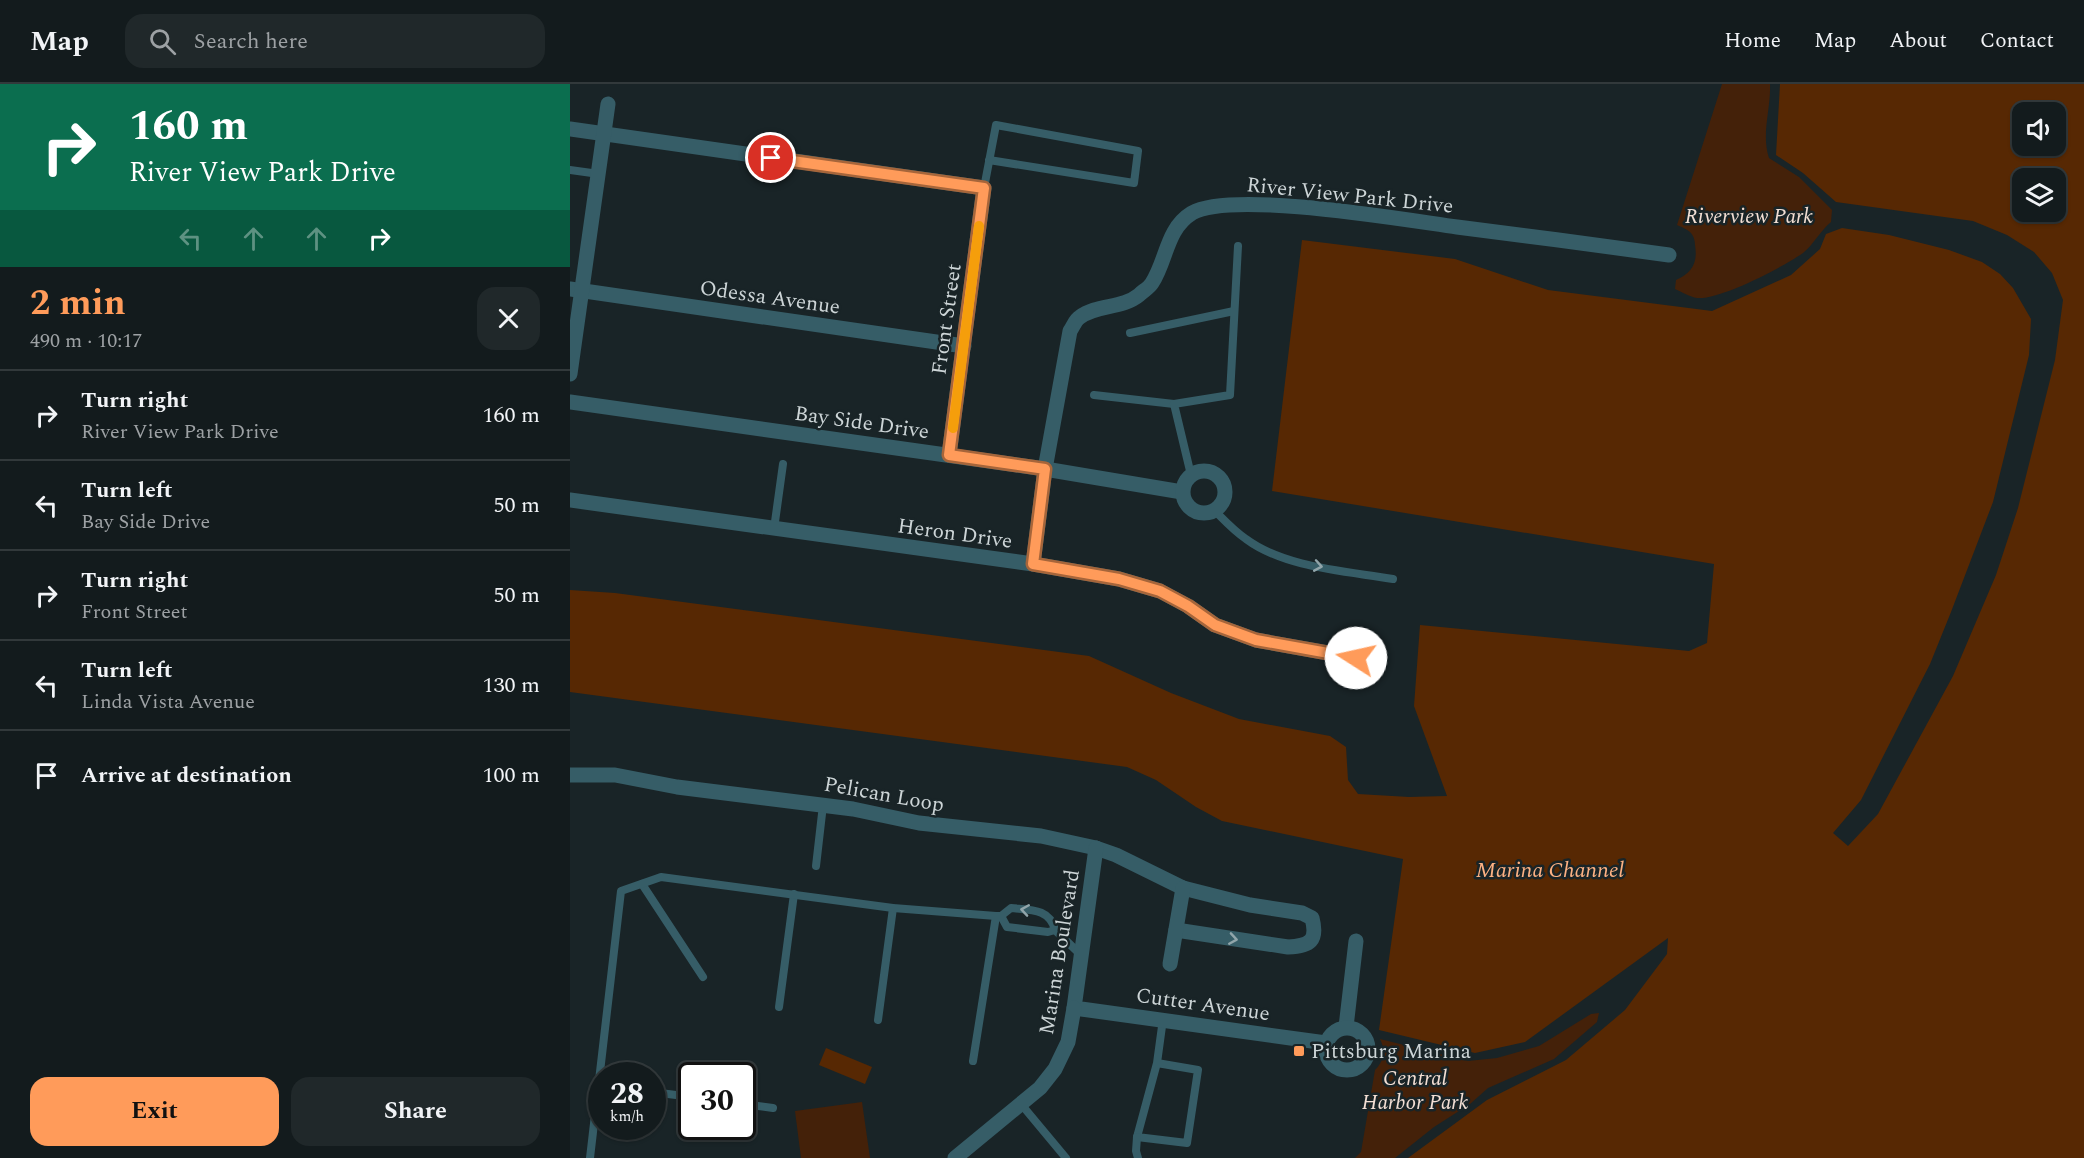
<!DOCTYPE html>
<html lang="en">
<head>
<meta charset="utf-8">
<style>
  :root { --surface:#131b1d; --page:#20282a; --text:#f1f3f6; --muted:#9da1a4; --line:#32393b; --accent:#ff9b5a }
  body { margin:0; font-family:Spectral,serif; background:var(--page); color:var(--text); height:100vh; display:flex; flex-direction:column; font-size:22px; white-space:nowrap }
  * { box-sizing:border-box; margin:0 }
  p { font-size:20px; color:var(--muted) }
  .icon { flex:none; width:33px; height:33px; fill:none; stroke:currentColor; stroke-width:2; stroke-linecap:round; stroke-linejoin:round }
  .map { position:relative; flex:1; overflow:hidden }
  .details { display:flex; flex-direction:column; background:var(--surface); width:570px }
  .details>* { flex:none }
  .hud { background:#0b6e4f; color:#fff; overflow:hidden }
  .controls { position:absolute; left:1442px; top:18px; display:grid; gap:12px }
  .controls a { display:grid; place-items:center; width:54px; height:54px; border-radius:12px; background:var(--surface); box-shadow:0 2px 4px #0004,0 0 0 2px var(--line); font-size:30px }
  .speed { position:absolute; left:18px; top:978px; display:flex; gap:12px; font-size:30px; font-weight:700; text-align:center }
  .speed>* { display:grid; place-content:center; width:78px; height:78px; border-radius:50%; background:var(--surface); box-shadow:0 2px 4px #0004,0 0 0 2px var(--line); line-height:1 }
  .speed small { font-size:15px; font-weight:400 }
  .speed .limit { border:3px solid #111; border-radius:9px; background:#fff; color:#111 }
  .pin { position:absolute; display:grid; place-items:center; width:51px; height:51px; color:#fff; margin:-26px; border:3px solid #fff; border-radius:50%; box-shadow:0 2px 6px #0007 }
  .me { position:absolute; width:66px; margin:-33px; rotate:280deg; stroke-linejoin:round; filter:drop-shadow(0 0 4px #0008) }
  .turn { display:flex; align-items:center; gap:21px; height:126px; padding:0 30px; font-size:27px }
  .turn .icon { width:78px; height:78px; stroke-width:2.5 }
  .turn b { display:block; font-size:42px; line-height:51px }
  .lanes { display:flex; align-items:center; height:57px; padding:0 30px; background:#0003; justify-content:center; gap:30px; direction:ltr }
  .lanes .off { opacity:.35 }
  .round { display:grid; place-items:center; flex:none; width:63px; height:63px; border-radius:18px; background:var(--page) }
  .overview { display:flex; align-items:center; justify-content:space-between; height:102px; padding:0 30px }
  h1 { font-size:36px; font-weight:700; line-height:45px; color:var(--accent) }
  .cta { display:flex; gap:12px; margin-top:auto; padding:12px 30px }
  .cta a { flex:1; height:69px; border-radius:18px; background:var(--accent); color:#111; font-size:24px; font-weight:700; line-height:69px; text-align:center }
  .cta a+a { background:var(--page); color:var(--text) }
  ul { padding:0; list-style:none }
  li { display:flex; align-items:center; gap:18px; height:90px; padding:0 30px; border-top:2px solid var(--line) }
  li div { flex:1 }
  li b { display:block; font-size:22px }
  li em { font-style:normal }
  header { display:flex; align-items:center; gap:36px; box-sizing:border-box; height:84px; padding:0 30px; background:var(--surface); border-bottom:2px solid var(--line) }
  header strong { font-size:28px }
  nav { display:flex; gap:33px; margin-inline-start:auto; font-size:21px }
  .search { width:420px; height:54px; background:var(--page); display:flex; align-items:center; gap:15px; box-sizing:border-box; padding:0 21px; border-radius:18px; color:var(--muted); font-size:22px }
  main { display:flex; flex:1; min-height:0 }
  .map>svg:first-child { display:block }
  .green { fill:#442109 }
  .water { fill:#572803; fill-rule:evenodd }
  .lines { fill:none; stroke-linecap:round; stroke-linejoin:round }
  .service { stroke:#365d67; stroke-width:8 }
  .minor { stroke:#365d67; stroke-width:15 }
  .tertiary { stroke:#365d67; stroke-width:15 }
  .oneway { stroke:#91a5aa }
  .route-casing { stroke:#a6653a; stroke-width:15 }
  .route { stroke:#ff9b5a; stroke-width:10 }
  .slow { stroke:#f59e0b; stroke-width:10 }
  .poi-dot { fill:#ff9b5a; stroke:#192427; stroke-width:2 }
  .labels { text-anchor:middle; stroke-width:5; stroke-linejoin:round; paint-order:stroke }
  .street-label { font-size:21px; fill:#cdd5d7; stroke:#192427 }
  .park-label { font-size:21px; font-style:italic; fill:#f3dfd4; stroke:#192427 }
  .poi-label { font-size:21px; fill:#cdd5d7; stroke:#192427; text-anchor:start }
  .water-label { font-size:22px; font-style:italic; fill:#fcb183; stroke:#192427 }
</style>
</head>
<body>
<header>
<strong>Map</strong>
<div class="search"><svg class="icon" aria-label="search" viewBox="0 0 24 24"><circle cx="10" cy="10" r="6"/><path d="M15 15l6 6"/></svg>Search here</div>
<nav><a>Home</a><a>Map</a><a>About</a><a>Contact</a></nav>
</header>
<main>
<section class="details">
<div class="hud">
<div class="turn"><svg class="icon" aria-label="right" viewBox="0 0 24 24"><path d="M7 20v-9h11M14 6l5 5-5 5"/></svg><div><b>160 m</b>River View Park Drive</div></div>
<div class="lanes"><svg class="icon off" aria-label="left" viewBox="0 0 24 24"><path d="M17 20v-9H6M10 6l-5 5 5 5"/></svg><svg class="icon off" aria-label="ahead" viewBox="0 0 24 24"><path d="M12 20V5M6 11l6-6 6 6"/></svg><svg class="icon off" aria-label="ahead" viewBox="0 0 24 24"><path d="M12 20V5M6 11l6-6 6 6"/></svg><svg class="icon" aria-label="right" viewBox="0 0 24 24"><path d="M7 20v-9h11M14 6l5 5-5 5"/></svg></div>
</div>
<div class="overview"><div><h1>2 min</h1><p>490 m · 10:17</p></div><a class="round"><svg class="icon" aria-label="close" viewBox="0 0 24 24"><path d="M6 6l12 12M18 6L6 18"/></svg></a></div>
<ul>
<li><svg class="icon" aria-label="right" viewBox="0 0 24 24"><path d="M7 20v-9h11M14 6l5 5-5 5"/></svg><div><b>Turn right</b><p>River View Park Drive</p></div><em>160 m</em></li>
<li><svg class="icon" aria-label="left" viewBox="0 0 24 24"><path d="M17 20v-9H6M10 6l-5 5 5 5"/></svg><div><b>Turn left</b><p>Bay Side Drive</p></div><em>50 m</em></li>
<li><svg class="icon" aria-label="right" viewBox="0 0 24 24"><path d="M7 20v-9h11M14 6l5 5-5 5"/></svg><div><b>Turn right</b><p>Front Street</p></div><em>50 m</em></li>
<li><svg class="icon" aria-label="left" viewBox="0 0 24 24"><path d="M17 20v-9H6M10 6l-5 5 5 5"/></svg><div><b>Turn left</b><p>Linda Vista Avenue</p></div><em>130 m</em></li>
<li><svg class="icon" aria-label="arrive" viewBox="0 0 24 24"><path d="M6 21V4h12l-3 4 3 4H6"/></svg><div><b>Arrive at destination</b></div><em>100 m</em></li>
</ul>
<div class="cta"><a>Exit</a><a>Share</a></div>
</section>
<div class="map">
<svg width="1514" height="1074" viewBox="0 0 1514 1074">
  <rect width="100%" height="100%" fill="#192427"/>
  <g class="green">
    <path d="M1152,0H1200C1201,25 1191,50 1199,74L1229,93L1262,126L1261,138C1250,147 1244,160 1233,169C1213,183 1150,216 1127,214C1120,213 1112,208 1105,205L1106,196C1122,189 1128,179 1125,161C1125,157 1124,152 1120,148C1117,145 1111,143 1107,141Z"/>
    <path d="M1029,929L1027,938L984,975L918,1004L900,1020L864,1043L825,1074H785L791,1068L805,986C814,977 816,967 810,955L898,977L927,974L969,962L1021,930Z"/>
    <polygon points="292,1018 300,1074 231,1074 225,1027"/>
  </g>
  <g class="water">
    <path d="M1210,0H1514V1074H838L917,1016L996,976L1055,926L1097,870L1098,854L955,958L905,969L809,946L833,775L652,737L626,723L586,696L557,683L0,608V506L45,509L519,572L601,609L669,635L760,652L776,663L778,696L788,710L839,713L877,712L844,622L850,541L1119,567L1137,559L1144,480L702,407L732,156L885,175L978,206L1142,227L1221,191L1250,165L1256,150L1272,144L1319,151L1379,166L1412,178L1430,190L1443,204L1461,235L1459,271L1423,418L1381,528L1360,580L1291,716L1263,749L1278,762L1308,730L1383,592L1426,491L1448,424L1485,276L1493,216L1482,189L1464,168L1437,151L1403,137L1266,118L1233,89L1206,71ZM1485,28V62H1452V28ZM1485,94V128H1452V94Z"/>
    <polygon points="256,964 302,983 295,1000 249,981"/>
  </g>
  <g class="lines">
    <g class="service">
      <polyline points="0,86 29,90"/>
      <polyline points="414,104 426,41 568,67 564,99 419,76"/>
      <polyline points="560,249 664,227"/>
      <polyline points="524,311 604,320"/>
      <polyline points="621,391 604,320 660,311 668,162"/>
      <path d="M645,427C654,436 664,447 676,455C715,484 776,487 823,495"/>
      <polyline points="204,445 213,380"/>
      <polyline points="246,782 253,721"/>
      <polyline points="72,800 133,893"/>
      <polyline points="485,846 511,871"/>
      <polyline points="209,923 224,810"/>
      <polyline points="308,936 323,824"/>
      <polyline points="403,977 426,832"/>
      <polyline points="587,979 567,1053 617,1059 628,986 587,979 593,935"/>
      <polyline points="82,1008 122,1013"/>
      <polyline points="172,1020 203,1024"/>
      <polyline points="451,1020 496,1074"/>
      <polyline points="567,1053 566,1067 568,1074"/>
      <path d="M20,1074L51,807L91,793L323,824L426,832H431L441,824C459,826 480,824 485,846L478,848L437,843L431,832"/>
    </g>
    <g class="minor">
      <polyline points="0,45 414,104 379,371"/>
      <polyline points="0,205 394,262"/>
      <polyline points="0,290 38,20"/>
      <polyline points="0,318 475,385 612,408"/>
      <circle cx="634" cy="408" r="21"/>
      <polyline points="0,416 463,480 549,495 590,507 618,522 645,541 686,556 786,574"/>
      <path d="M463,480L475,385L500,247C503,243 505,236 510,233C527,220 552,225 569,211C573,207 579,204 582,199C597,176 596,145 622,129C662,106 835,136 887,143C958,152 1028,161 1099,171"/>
      <path d="M0,691H45L107,703L283,725L349,739L471,752L526,764L546,771L613,804L680,821L732,829L742,834C748,857 740,862 718,863L606,846"/>
      <polyline points="526,764 504,924 756,959"/>
      <polyline points="600,880 613,804"/>
      <polyline points="776,943 786,857"/>
      <circle cx="777" cy="965" r="21"/>
    </g>
    <polyline class="tertiary" points="385,1074 470,1004 485,985 498,958 504,924"/>
  </g>
  <defs><path id="oneway-chevron" d="M-2-3.5L2.5 0L-2 3.5" fill="none" stroke-width="1.6" stroke-linecap="round" stroke-linejoin="round" transform="scale(1.5)"/></defs>
  <g class="oneway">
    <use href="#oneway-chevron" transform="translate(748 482) rotate(10)"/>
    <use href="#oneway-chevron" transform="translate(455 826) rotate(-171)"/>
    <use href="#oneway-chevron" transform="translate(663 855) rotate(9)"/>
  </g>
  <g class="lines">
    <g class="route-casing">
      <polyline id="route" points="201,74 414,104 379,371 475,385 463,480 549,495 590,507 618,522 645,541 686,556 786,574"/>
    </g>
    <use href="#route" class="route"/>
    <polyline class="slow" points="383,344 409,142"/>
  </g>
  <rect class="poi-dot" x="723" y="961" width="12" height="12" rx="3"/>
  <g class="labels">
    <g class="street-label">
      <text transform="translate(780 111) rotate(6)" y="7">River View Park Drive</text>
      <text transform="translate(200 213) rotate(8)" y="7">Odessa Avenue</text>
      <text transform="translate(376 235) rotate(-82)" y="7">Front Street</text>
      <text transform="translate(292 338) rotate(8)" y="7">Bay Side Drive</text>
      <text transform="translate(385 449) rotate(8)" y="7">Heron Drive</text>
      <text transform="translate(314 710) rotate(10)" y="7">Pelican Loop</text>
      <text transform="translate(489 868) rotate(-81)" y="7">Marina Boulevard</text>
      <text transform="translate(633 920) rotate(8)" y="7">Cutter Avenue</text>
    </g>
    <g class="park-label">
      <text x="1179" y="139">Riverview Park</text>
      <text x="845" y="1001">Central<tspan x="845" dy="24">Harbor Park</tspan></text>
    </g>
    <g class="poi-label">
      <text x="741" y="974">Pittsburg Marina</text>
    </g>
    <g class="water-label">
      <text x="980" y="793">Marina Channel</text>
    </g>
  </g>
</svg>
<div class="controls">
<a><svg class="icon" aria-label="sound" viewBox="0 0 24 24"><path d="M4 9h4l5-4v14l-5-4H4zM17 9q2 3 0 6"/></svg></a>
<a><svg class="icon" aria-label="layers" viewBox="0 0 24 24"><path d="M12 4l9 5-9 5-9-5zM3 14l9 5 9-5"/></svg></a>
</div>
<div class="speed"><div>28<small>km/h</small></div><div class="limit">30</div></div>
<div class="pin" style="left:201px;top:74px;background:#d93025"><svg class="icon" aria-label="arrive" viewBox="0 0 24 24"><path d="M6 21V4h12l-3 4 3 4H6"/></svg></div>
<svg class="me" style="left:786px;top:574px" viewBox="-20 -20 40 40"><circle r="19" fill="#fff"/><path d="M0-13L10 11 0 6-10 11z" fill="#ff9b5a"/></svg>
</div>
</main>
</body>
</html>
